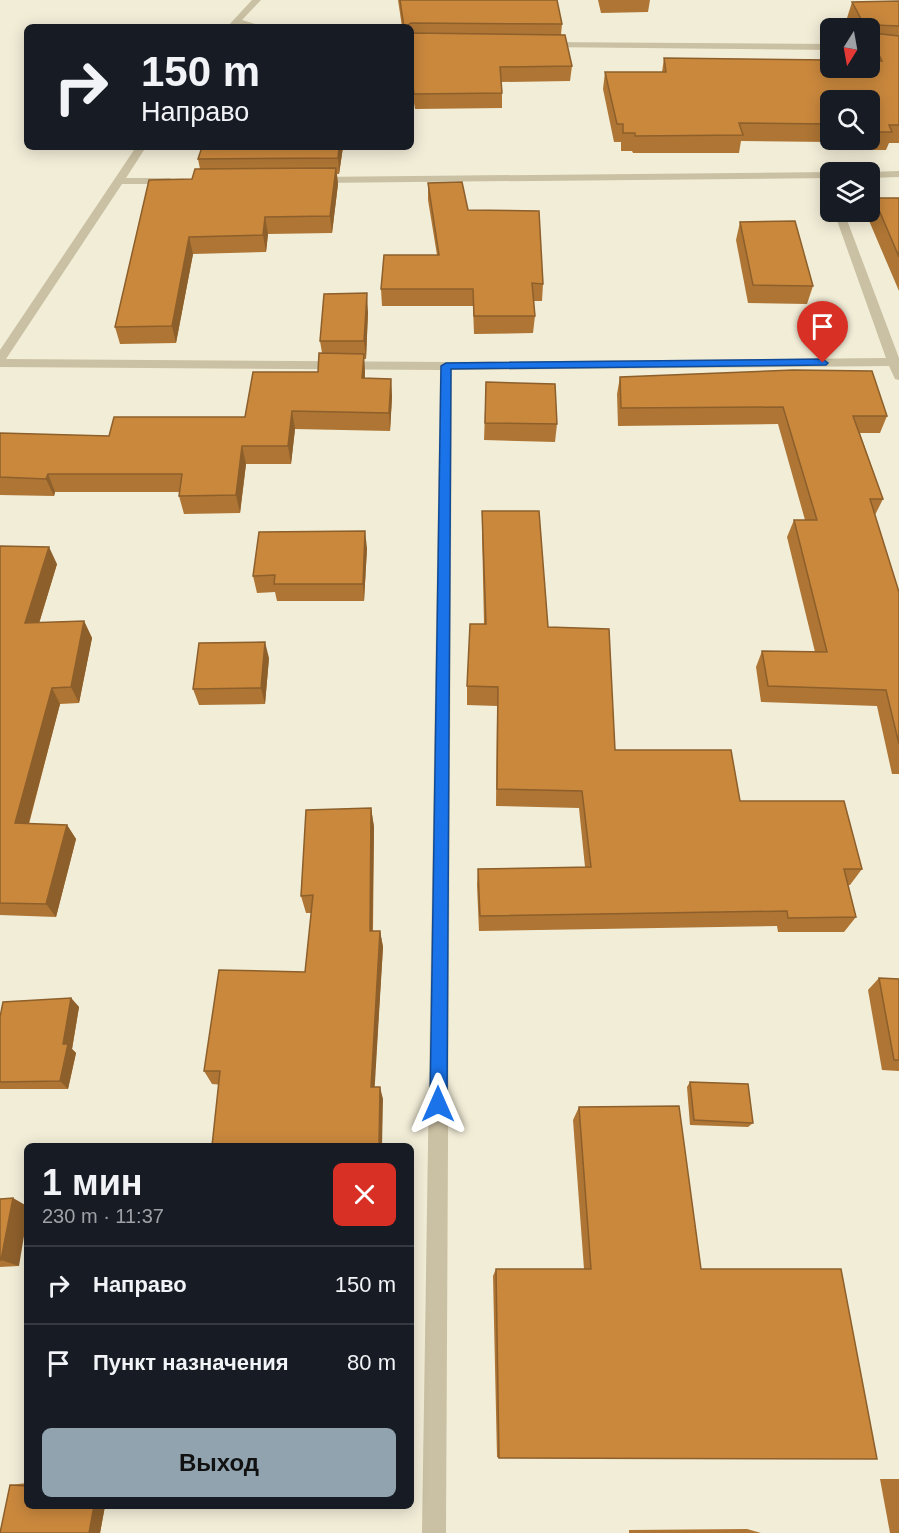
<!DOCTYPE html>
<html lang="ru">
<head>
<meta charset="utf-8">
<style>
  :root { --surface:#171b24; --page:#242831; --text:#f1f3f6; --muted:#9ea1a6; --line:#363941; --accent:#90a3ae }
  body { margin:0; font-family:Arial,sans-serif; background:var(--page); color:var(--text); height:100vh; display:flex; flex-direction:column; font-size:22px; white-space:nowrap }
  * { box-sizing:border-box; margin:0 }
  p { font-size:20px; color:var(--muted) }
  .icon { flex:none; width:33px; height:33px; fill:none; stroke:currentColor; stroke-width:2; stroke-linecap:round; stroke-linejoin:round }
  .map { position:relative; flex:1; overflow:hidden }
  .drawer { position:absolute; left:24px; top:1143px; width:390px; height:366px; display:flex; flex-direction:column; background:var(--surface); border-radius:9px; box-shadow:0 3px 15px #0003 }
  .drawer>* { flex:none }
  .hud { position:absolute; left:24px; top:24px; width:390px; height:126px; border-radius:9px; box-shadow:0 3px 15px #0003; background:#171b24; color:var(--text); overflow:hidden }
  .needle { width:39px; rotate:191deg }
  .controls { position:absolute; left:820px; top:18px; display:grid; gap:12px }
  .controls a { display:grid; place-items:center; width:60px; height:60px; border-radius:9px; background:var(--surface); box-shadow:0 3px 15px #0003; font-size:30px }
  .pin { position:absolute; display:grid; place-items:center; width:51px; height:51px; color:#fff; margin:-62px -26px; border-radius:50% 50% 50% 0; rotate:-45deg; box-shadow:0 0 6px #0007 }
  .pin .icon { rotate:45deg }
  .me { position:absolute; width:66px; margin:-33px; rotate:0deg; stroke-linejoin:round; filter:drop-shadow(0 0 4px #0008) }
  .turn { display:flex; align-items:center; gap:21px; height:126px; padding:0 18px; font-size:27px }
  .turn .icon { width:78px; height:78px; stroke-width:2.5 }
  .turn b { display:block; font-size:42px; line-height:51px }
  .round { display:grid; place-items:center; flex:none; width:63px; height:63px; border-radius:9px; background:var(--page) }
  .overview { display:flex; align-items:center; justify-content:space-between; height:102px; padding:0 18px }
  h1 { font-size:36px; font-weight:700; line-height:45px }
  .action { display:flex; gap:12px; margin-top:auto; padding:12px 18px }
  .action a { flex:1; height:69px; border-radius:9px; background:var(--accent); color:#111; font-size:24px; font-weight:700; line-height:69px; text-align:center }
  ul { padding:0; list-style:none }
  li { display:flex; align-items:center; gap:18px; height:78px; padding:0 18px; border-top:2px solid var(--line) }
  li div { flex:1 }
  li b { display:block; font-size:22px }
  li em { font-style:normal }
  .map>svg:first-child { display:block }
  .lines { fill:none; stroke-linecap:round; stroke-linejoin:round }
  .minor { fill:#cac0a3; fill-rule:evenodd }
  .wall { fill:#ae7534; fill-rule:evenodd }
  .shaded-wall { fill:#8d5f2b }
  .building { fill:#ca883d; stroke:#8d5f2b; stroke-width:1.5 }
  .route { fill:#1a73e8; stroke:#114b97; stroke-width:1.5 }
</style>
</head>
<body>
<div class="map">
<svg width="899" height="1533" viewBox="0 0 899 1533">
  <rect width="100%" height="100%" fill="#f2edd7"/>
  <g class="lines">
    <g class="minor">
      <polygon points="252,0 261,0 242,20 265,27 238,25 227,27"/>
      <polygon points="541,42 831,44 831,50 544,47 540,44"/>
      <polygon points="136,147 146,147 126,178 170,178 175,181 170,184 122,184 6,359 446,362 886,358 834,212 844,212 899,358 899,380 895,379 889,366 452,370 446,1533 422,1533 440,370 0,367 0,350"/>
      <polygon points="899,171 899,177 870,178 870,172 868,172"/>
      <polygon points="831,172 833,172 831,172 831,178 316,183 311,180 316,177"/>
    </g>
  </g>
  <g class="wall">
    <polygon points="398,0 557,0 562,24 561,35 572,66 570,81 501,82 502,93 502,108 415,109 411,84 411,27 402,27"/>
    <polygon points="598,0 650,0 648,12 601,13"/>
    <path d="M899,1V143H889L886,150H833L830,142L741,141L739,153H633L632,151H621V142H614L603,89L605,72H662L664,58L870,68V28H852L847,18L852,2ZM831,100H870V140H831Z"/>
    <polygon points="343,147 339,174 337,174 338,184 332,233 268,234 266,252 193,254 176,343 120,344 115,327 192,179 200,169 198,159"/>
    <polygon points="428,183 468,210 543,284 542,301 533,301 535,316 533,333 474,334 473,306 382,306 381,289 437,255 428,200"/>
    <polygon points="874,198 899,198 899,291 867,216 869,212 870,212 870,208"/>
    <polygon points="740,222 813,286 807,304 748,303 736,240"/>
    <polygon points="368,312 366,359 364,359 365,378 391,379 392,397 390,431 295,429 291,464 246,464 240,513 184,514 179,496 179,492 55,492 54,496 0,495 0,433 109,436 245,417 318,372 322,353 320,341"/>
    <polygon points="620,377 887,416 880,433 860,433 883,499 875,515 899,592 899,774 892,774 877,706 761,702 756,667 762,651 815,652 787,537 794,520 805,520 778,424 618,426 617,394"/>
    <polygon points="486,382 557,424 555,442 484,440"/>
    <polygon points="482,511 548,627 615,750 740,801 862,869 850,885 848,885 856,917 844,932 778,932 777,926 479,931 477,885 478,869 585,867 579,808 496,806 497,706 467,705 467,686 484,624 482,532"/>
    <polygon points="0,546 57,564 39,623 84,621 92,638 79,703 60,704 29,824 67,825 76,839 56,917 0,915"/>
    <polygon points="367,548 364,601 277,601 275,592 257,593 253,576"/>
    <polygon points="269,658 265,704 199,705 193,689"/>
    <polygon points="371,808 374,827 373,931 380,931 383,947 374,1087 383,1099 212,1084 204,1071 305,972 312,913 306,913 301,896"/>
    <polygon points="879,978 899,979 899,1071 882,1070 868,990"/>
    <polygon points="71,998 79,1007 72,1049 76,1053 68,1089 0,1089 0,1017"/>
    <polygon points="690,1082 753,1123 748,1127 690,1125 687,1087"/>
    <polygon points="679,1106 499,1458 497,1457 493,1276 496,1269 584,1269 573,1120 579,1107"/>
    <polygon points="0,1199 19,1266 0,1267"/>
    <polygon points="880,1479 899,1479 899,1533 890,1533"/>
    <polygon points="27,1483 27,1506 105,1506 100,1533 0,1533 10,1485"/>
    <polygon points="747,1529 761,1533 629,1533 629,1530"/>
  </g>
  <g class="shaded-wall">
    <polygon points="339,147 343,147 339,174 338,158"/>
    <polygon points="336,168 338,184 332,233 330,216"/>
    <polygon points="265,217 268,234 266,252 263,235"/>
    <polygon points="189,237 193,254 176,343 172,326"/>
    <polygon points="367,293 368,312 366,359 364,341"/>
    <polygon points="364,354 365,372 364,396 362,378"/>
    <polygon points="391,379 392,397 390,431 389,413"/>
    <polygon points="292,411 295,429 291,464 288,446"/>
    <polygon points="242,446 246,464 240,513 236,495"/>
    <polygon points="48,474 55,492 54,496 46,479"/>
    <polygon points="365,531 367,548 364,601 363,584"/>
    <polygon points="49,547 57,564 34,640 25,623"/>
    <polygon points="84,621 92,638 79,703 71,687"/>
    <polygon points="265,642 269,658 265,704 261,688"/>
    <polygon points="52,688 60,704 25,837 15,823"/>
    <polygon points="371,808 374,827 372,947 370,931"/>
    <polygon points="67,825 76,839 56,917 46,904"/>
    <polygon points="380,931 383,947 374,1099 371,1087"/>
    <polygon points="71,998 79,1007 72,1049 76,1053 68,1089 60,1081 63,1044"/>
    <polygon points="380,1087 383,1099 382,1146 379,1146"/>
    <polygon points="13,1198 27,1206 27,1218 19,1266 1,1260"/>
    <polygon points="94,1506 105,1506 100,1533 89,1533"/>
  </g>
  <g class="building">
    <polygon points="400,0 557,0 562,24 411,23 408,25 409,27 404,27"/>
    <polygon points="899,1 899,26 875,25 873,33 899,36 899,125 889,125 892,132 870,132 870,100 831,100 831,124 739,123 743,135 635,136 635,133 623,133 623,124 617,124 605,72 666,72 664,58 831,60 831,68 870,68 870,61 882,61 870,37 870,28 866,28 852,2"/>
    <polygon points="411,33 565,35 572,66 500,67 502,93 414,94 411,72"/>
    <polygon points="202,147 339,147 338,158 198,159"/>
    <polygon points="336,168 330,216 265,217 263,235 189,237 172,326 115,327 149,180 192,179 195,169"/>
    <polygon points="462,182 468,210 539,211 543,284 532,283 535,316 474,316 473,289 381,289 384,255 439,255 428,183"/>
    <polygon points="874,198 899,198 899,257"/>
    <polygon points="795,221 813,286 753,285 740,222"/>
    <polygon points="367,293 364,341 320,341 324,294"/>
    <polygon points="319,353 364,354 362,378 391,379 389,413 292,411 288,446 242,446 236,495 179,496 182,474 48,474 46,479 0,477 0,433 109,436 114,417 245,417 253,372 318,372"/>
    <polygon points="793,370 872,371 887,416 853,416 883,499 870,499 899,592 899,744 886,690 768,686 762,651 827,652 794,520 817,520 783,407 621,408 620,377"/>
    <polygon points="486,382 555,384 557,424 485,423"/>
    <polygon points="482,511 539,511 548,627 609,629 615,750 731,750 740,801 844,801 862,869 844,869 856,917 788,918 787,911 480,916 478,869 591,867 582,791 497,789 498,687 467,686 470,624 486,624"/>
    <polygon points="365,531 363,584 274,584 275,575 253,576 259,532"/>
    <polygon points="0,546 49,547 25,623 84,621 71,687 52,688 15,823 67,825 46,904 0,903"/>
    <polygon points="265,642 261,688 193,689 199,643"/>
    <polygon points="371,808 370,931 380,931 371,1087 380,1087 379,1146 212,1146 220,1071 204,1071 219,970 305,972 313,895 301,896 306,810"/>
    <polygon points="879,978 899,979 899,1060 894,1060"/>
    <polygon points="71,998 63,1044 68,1044 60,1081 0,1082 0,1017 3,1002"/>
    <polygon points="690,1082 748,1084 753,1123 694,1120"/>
    <polygon points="679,1106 701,1269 841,1269 877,1459 499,1458 496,1269 591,1269 579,1107"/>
    <polygon points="13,1198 1,1260 0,1260 0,1199"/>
    <polygon points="10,1485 27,1486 27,1506 94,1506 89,1533 0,1533"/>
  </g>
  <polygon class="route" points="823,359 828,363 826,365 451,369 447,1104 444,1110 438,1113 432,1110 430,1104 441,366 446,363"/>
</svg>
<div class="controls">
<a><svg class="needle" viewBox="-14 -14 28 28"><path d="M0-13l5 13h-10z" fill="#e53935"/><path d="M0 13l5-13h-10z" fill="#9ea1a6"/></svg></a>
<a><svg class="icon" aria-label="search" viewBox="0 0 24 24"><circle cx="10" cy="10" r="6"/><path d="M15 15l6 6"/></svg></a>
<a><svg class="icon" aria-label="layers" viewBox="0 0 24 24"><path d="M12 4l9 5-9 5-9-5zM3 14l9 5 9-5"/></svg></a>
</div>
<div class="pin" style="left:823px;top:363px;background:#d93025"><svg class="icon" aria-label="arrive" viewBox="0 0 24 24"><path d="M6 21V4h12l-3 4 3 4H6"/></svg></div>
<svg class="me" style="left:438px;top:1104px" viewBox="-20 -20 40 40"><path d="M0-17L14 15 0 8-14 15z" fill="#1a73e8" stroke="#fff" stroke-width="4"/></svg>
<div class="hud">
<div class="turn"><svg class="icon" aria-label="right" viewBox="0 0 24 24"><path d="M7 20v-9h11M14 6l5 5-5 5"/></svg><div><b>150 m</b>Направо</div></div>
</div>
<section class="drawer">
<div class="overview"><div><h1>1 мин</h1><p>230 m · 11:37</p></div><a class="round" style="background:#d93025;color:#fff"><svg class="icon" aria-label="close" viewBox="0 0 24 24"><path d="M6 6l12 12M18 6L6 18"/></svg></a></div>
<ul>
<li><svg class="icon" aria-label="right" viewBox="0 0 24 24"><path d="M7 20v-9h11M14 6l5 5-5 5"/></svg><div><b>Направо</b></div><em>150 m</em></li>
<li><svg class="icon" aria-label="arrive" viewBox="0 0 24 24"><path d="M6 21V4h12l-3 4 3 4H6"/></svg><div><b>Пункт назначения</b></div><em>80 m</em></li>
</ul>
<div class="action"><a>Выход</a></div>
</section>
</div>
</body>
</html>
